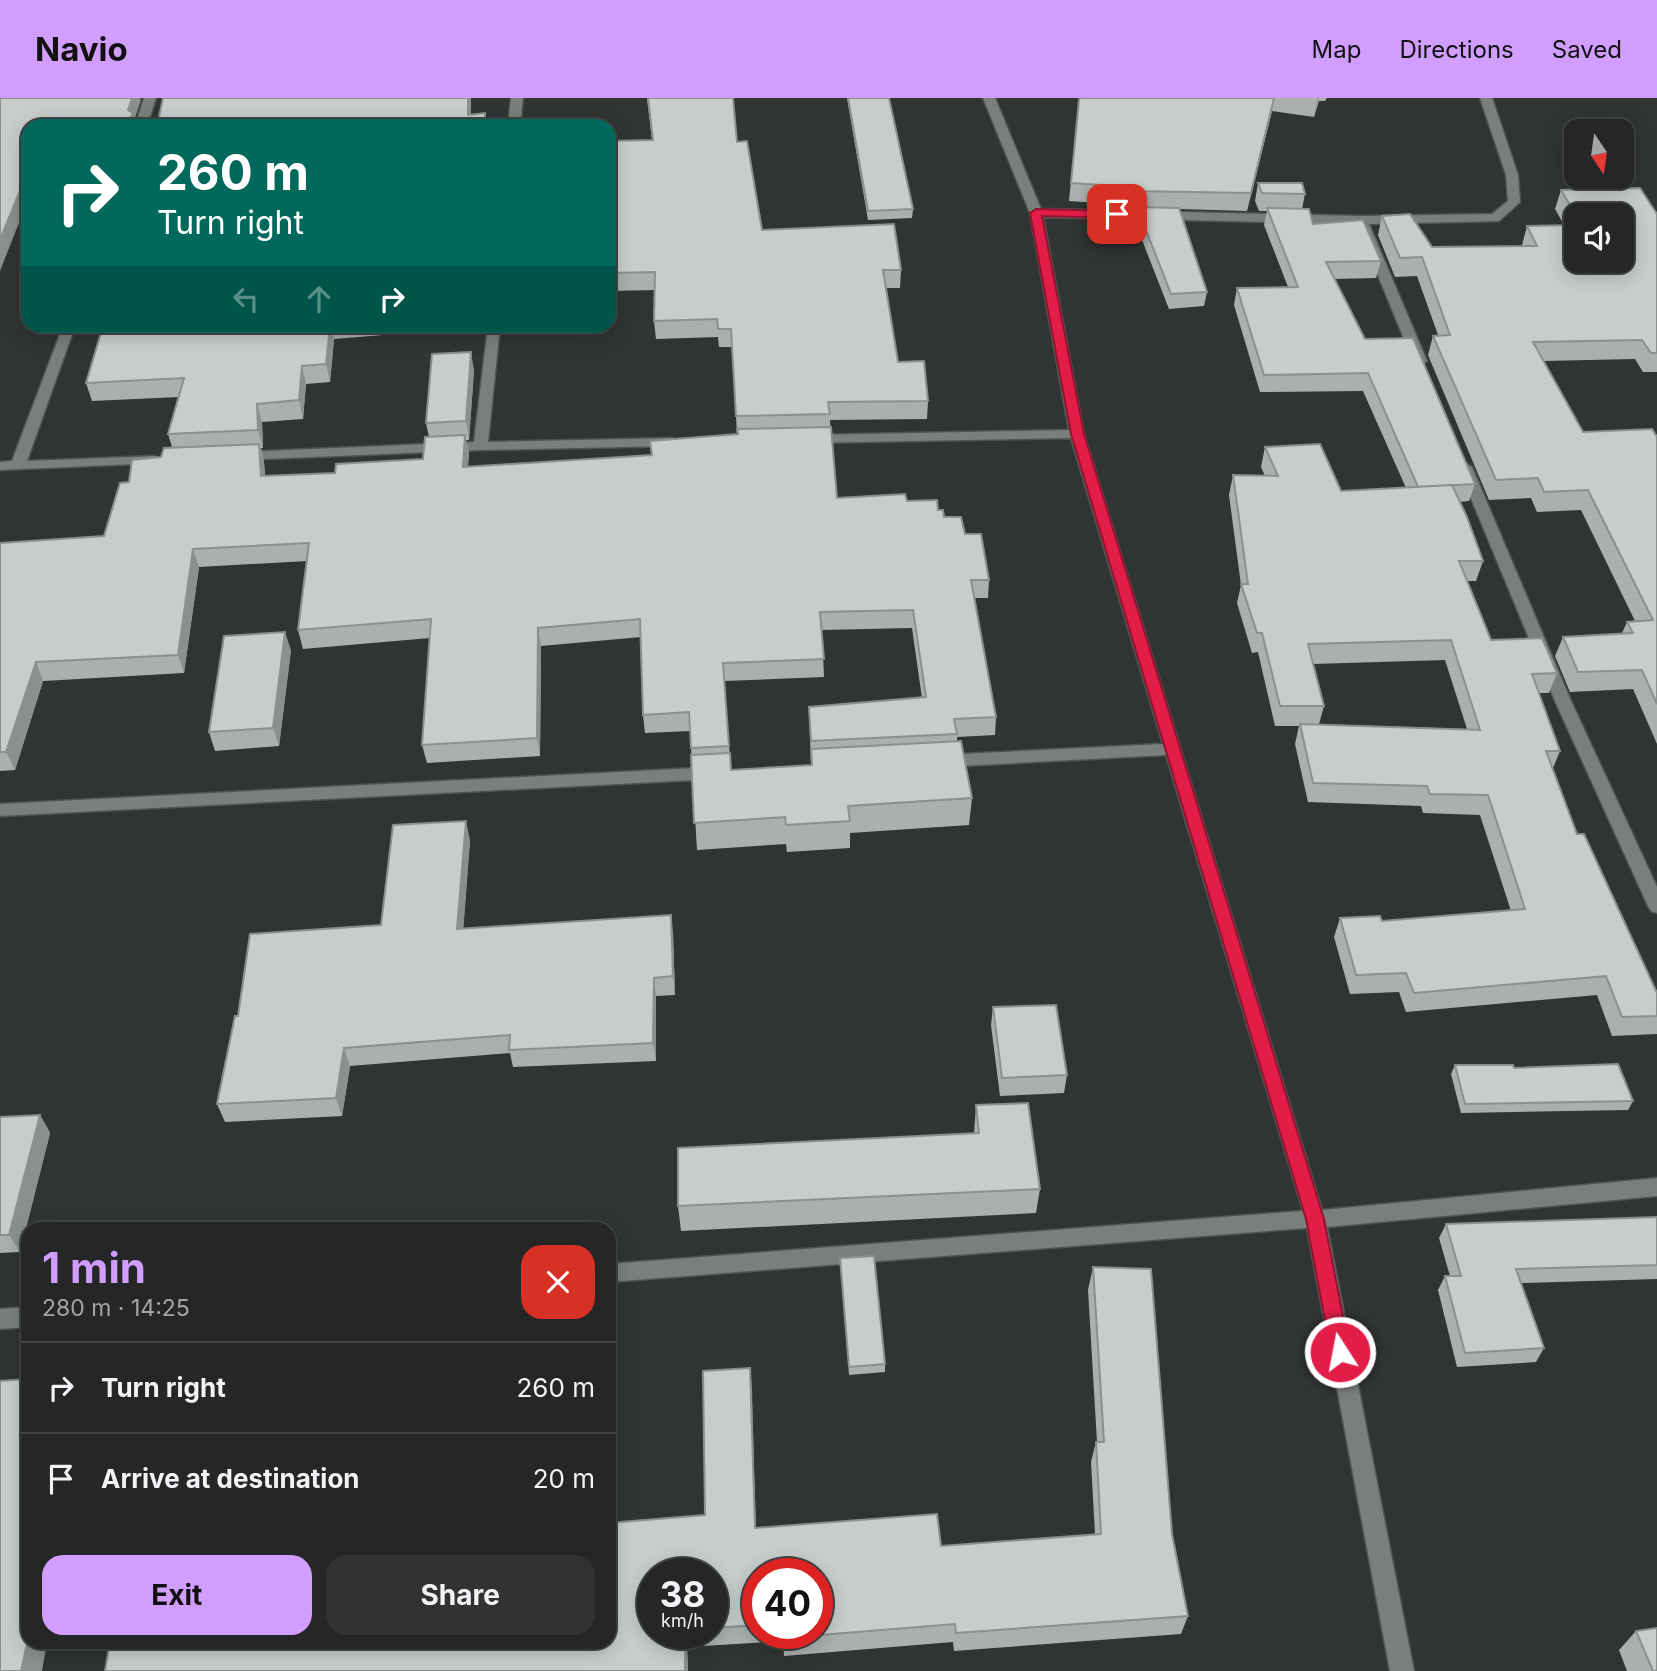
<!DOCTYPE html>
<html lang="en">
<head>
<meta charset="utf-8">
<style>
  :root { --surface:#242726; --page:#303332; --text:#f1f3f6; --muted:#a3a5a7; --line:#414443; --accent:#d19dfe }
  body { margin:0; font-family:Inter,sans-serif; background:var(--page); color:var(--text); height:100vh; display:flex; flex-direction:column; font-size:26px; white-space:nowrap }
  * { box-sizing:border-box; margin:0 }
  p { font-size:23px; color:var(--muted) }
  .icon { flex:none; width:38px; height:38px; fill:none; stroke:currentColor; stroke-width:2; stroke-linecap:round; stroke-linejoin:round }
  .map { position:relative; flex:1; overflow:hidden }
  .panel { position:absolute; left:21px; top:1124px; width:595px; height:427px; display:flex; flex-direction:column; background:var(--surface); border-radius:21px; box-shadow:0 4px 18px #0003,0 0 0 2px var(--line) }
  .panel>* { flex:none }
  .hud { position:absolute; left:21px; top:21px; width:595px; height:214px; border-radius:21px; box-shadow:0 4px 18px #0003,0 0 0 2px var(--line); background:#00695c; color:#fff; overflow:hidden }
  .needle { width:46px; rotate:167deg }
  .controls { position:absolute; left:1564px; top:21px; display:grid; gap:14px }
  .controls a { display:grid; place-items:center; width:70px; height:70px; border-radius:14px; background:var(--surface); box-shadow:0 4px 18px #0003,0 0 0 2px var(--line); font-size:35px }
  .speed { position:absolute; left:637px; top:1460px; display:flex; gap:14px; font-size:35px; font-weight:700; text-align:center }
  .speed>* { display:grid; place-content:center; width:91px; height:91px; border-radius:50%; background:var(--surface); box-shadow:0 4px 18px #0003,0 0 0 2px var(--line); line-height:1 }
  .speed small { font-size:18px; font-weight:400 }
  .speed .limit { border:10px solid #d22; background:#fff; color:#111 }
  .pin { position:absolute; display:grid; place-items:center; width:60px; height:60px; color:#fff; margin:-30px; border-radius:14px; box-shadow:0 4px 10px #0006 }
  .me { position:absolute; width:77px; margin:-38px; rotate:349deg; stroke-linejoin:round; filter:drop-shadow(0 0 5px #0008) }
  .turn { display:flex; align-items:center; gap:24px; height:147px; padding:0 21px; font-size:32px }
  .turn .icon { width:91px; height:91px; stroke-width:2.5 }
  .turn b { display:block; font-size:49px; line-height:60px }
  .lanes { display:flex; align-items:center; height:66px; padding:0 21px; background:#0003; justify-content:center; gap:35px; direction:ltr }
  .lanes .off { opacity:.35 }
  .round { display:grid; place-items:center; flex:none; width:74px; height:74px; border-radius:21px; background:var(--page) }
  .head { display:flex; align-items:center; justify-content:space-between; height:119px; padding:0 21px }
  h1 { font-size:42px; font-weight:700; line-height:52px; color:var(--accent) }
  .button { display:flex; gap:14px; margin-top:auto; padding:14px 21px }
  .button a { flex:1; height:80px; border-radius:21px; background:var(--accent); color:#111; font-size:28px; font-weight:700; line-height:80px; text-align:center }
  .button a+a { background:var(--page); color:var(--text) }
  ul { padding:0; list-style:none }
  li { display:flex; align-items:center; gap:21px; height:91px; padding:0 21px; border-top:2px solid var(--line) }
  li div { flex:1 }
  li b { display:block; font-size:26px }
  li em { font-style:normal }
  header { display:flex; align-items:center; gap:42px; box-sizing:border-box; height:98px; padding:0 35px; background:var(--accent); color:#111 }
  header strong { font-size:33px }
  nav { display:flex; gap:38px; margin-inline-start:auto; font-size:24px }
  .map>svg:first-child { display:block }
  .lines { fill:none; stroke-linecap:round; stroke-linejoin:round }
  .minor-casing { stroke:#4f5351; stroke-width:3 }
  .minor { fill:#7a7f7c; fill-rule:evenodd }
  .wall { fill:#abb0ae; fill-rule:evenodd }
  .shaded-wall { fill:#8b908d }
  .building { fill:#c7cdca; stroke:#8b908d; stroke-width:2 }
  .route { fill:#e11d48; stroke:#92132f; stroke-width:2 }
</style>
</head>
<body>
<header>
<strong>Navio</strong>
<nav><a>Map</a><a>Directions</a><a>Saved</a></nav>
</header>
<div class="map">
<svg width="1657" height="1573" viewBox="0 0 1657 1573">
  <rect width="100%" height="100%" fill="#303432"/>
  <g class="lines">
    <g class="minor-casing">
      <g id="minor">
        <polygon points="144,0 156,0 147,28 135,28"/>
        <polygon points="511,0 523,0 520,28 508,28"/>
        <polygon points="983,0 995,0 1041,111 1362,118 1492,116 1508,103 1506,77 1480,0 1492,0 1518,77 1520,104 1499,123 1369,126 1427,263 1420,267 1413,263 1357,126 1043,119 1084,336 1322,1112 1657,1080 1657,1098 1327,1129 1414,1573 1390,1573 1307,1130 609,1184 609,1166 1303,1113 1166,657 942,669 934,663 942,657 1163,646 1071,340 808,345 801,341 808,337 1069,332 1030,115"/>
        <polygon points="63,228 75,228 27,363 154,358 161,362 159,365 0,372 0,364 12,363"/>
        <polygon points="488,228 500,228 488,344 672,340 679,344 672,348 481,352 241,362 234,358 241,354 474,344"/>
        <polygon points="1465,365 1472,369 1571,603 1657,789 1657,815 1651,813 1648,808 1555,603 1458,369"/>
        <polygon points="715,669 723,675 715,681 0,718 0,706"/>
        <polygon points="28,1209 28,1229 0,1231 0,1211"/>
      </g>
    </g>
    <use href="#minor" class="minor"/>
  </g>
  <g class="wall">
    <path d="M647,0H733L737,44L762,132L901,172L900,190H886L898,264L928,303L927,321L830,322L837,400L907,403L938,412L944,419L965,436L989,482L988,500H975L996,619L995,637L957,639V643L972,700L969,727L850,735V750L787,754L786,746L697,752L690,633L645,635L643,617L641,539L541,548L540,658L427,665L422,647L430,540L303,551L298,532L307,463L199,469L184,575L43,583L15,672L0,673V445L104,438L129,384L161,359L172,349L168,336L179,299L92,303L86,285L103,228H445V232L334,241L330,284L306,286L303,321L262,324L263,350H261L264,364L265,378L335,375L423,361L429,339L426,325L474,272L469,342H466L469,355L468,369L651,357L737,336L732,249H719L718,239L656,241L654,223L655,192L609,193V43L652,42ZM912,530L922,600L809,609L811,667L731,672L724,583L824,579L822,532Z"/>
    <polygon points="847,0 889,0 913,111 912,120 868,122"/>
    <polygon points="1080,0 1327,0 1325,3 1319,3 1314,19 1272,13 1247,113 1180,111 1207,194 1204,208 1169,211 1135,124 1137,110 1130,110 1128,107 1069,103 1079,2"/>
    <path d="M1258,85L1305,96L1302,111L1313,126L1381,163L1376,180L1334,181L1365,241L1475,386L1469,403L1460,404L1483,463L1476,483H1467L1491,542L1557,575L1549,595H1539L1560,653L1553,670L1577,736L1657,895V936L1612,938L1597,897L1406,914L1399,894L1350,896L1334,839L1340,820L1382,823L1511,813L1480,717L1423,715L1421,708L1308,704L1295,646L1299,628H1275L1258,554L1252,555L1237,505L1241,487L1229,397L1233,377L1265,378L1261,369L1265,349L1341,393L1406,390L1363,293L1260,294L1234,207L1237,190L1288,189L1264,127L1267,113H1259L1255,103ZM1445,562L1467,631L1319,626L1324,608L1313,566Z"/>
    <path d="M1561,92L1657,116V274H1643L1635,261L1544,263L1583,334L1657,339V646L1633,591L1570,594L1555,558L1563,539L1622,535L1627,524L1635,523L1581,412L1537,414L1531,400L1489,402L1428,257L1433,238L1438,237L1417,178L1395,179L1378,137L1382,118L1432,149H1523L1522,147L1527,128L1564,127L1555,111ZM1577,117L1622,163H1577Z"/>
    <polygon points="291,552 279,648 215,653 209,634"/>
    <polygon points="470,742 463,831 673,835 675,897 656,898 656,963 513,969 510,955 350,968 342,1018 225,1024 217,1006 238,918 381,827"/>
    <polygon points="993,909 1067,977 1064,995 1000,998 991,927"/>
    <polygon points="1455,967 1514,970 1633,1003 1628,1012 1461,1015 1451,976"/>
    <polygon points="976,1007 1040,1091 1036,1115 681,1133 678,1108 974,1036"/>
    <polygon points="40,1017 50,1035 20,1154 0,1155 0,1019"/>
    <polygon points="1657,1119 1657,1181 1521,1185 1544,1250 1536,1264 1457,1269 1438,1192 1445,1178 1450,1178 1439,1140 1446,1126"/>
    <polygon points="840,1160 885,1266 885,1274 849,1277"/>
    <path d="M1093,1169L1172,1436L1188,1518L1181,1536L954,1553L953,1544L784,1558L783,1543L687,1549L688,1573H105L705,1417L750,1270L756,1429L941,1448L1095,1436L1091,1364L1096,1344H1097L1088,1192ZM712,1475V1535H653ZM758,1475L817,1535H758Z"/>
    <polygon points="1636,1533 1657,1573 1627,1573 1619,1552"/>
  </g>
  <g class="shaded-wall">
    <polygon points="132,0 140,0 141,2 135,20 137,28 126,28 128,12"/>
    <polygon points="468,0 471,0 471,28 468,17"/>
    <polygon points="1274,0 1272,13 1247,113 1251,95"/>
    <polygon points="1318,0 1319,0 1314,19 1317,2"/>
    <polygon points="25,80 28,89 28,102 0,173 0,142"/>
    <polygon points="330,228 331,228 334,241 330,284 326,266"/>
    <polygon points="471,254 474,272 469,342 466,323"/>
    <polygon points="302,268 306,286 303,321 299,302"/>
    <polygon points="257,306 262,324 263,350 258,332"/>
    <polygon points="465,337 469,355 466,387 463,369"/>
    <polygon points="259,346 264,364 266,397 261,378"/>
    <polygon points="193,451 199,469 184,575 178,557"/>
    <polygon points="538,530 541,548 540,658 537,640"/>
    <polygon points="285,534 291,552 279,648 273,630"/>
    <polygon points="36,564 43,583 15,672 6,654"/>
    <polygon points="466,723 470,742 462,850 457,831"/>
    <polygon points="671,817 673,835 675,897 673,878"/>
    <polygon points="654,880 656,898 656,963 653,945"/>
    <polygon points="344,950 350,968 342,1018 336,1000"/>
    <polygon points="40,1017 50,1035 20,1154 9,1137"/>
    <polygon points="750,1270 752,1291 756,1449 755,1430"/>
    <polygon points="685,1535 687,1549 688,1573 685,1573"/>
    <polygon points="28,1541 28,1544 47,1544 42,1573 21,1573"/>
  </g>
  <g class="building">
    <polygon points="0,0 132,0 128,12 133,15 126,28 28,28 28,80 25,80 0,142"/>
    <polygon points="163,0 468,0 468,17 485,15 485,28 157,28"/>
    <polygon points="648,0 733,0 737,44 747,43 762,132 894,126 901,172 883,172 898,264 924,263 928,303 828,304 830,316 736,318 731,231 718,231 717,221 654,223 655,174 609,175 609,43 653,42"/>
    <polygon points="848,0 889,0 913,111 868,113"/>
    <polygon points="1080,0 1274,0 1251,95 1132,93 1131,89 1071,85 1079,2"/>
    <polygon points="1258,85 1302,85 1305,96 1262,95"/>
    <polygon points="1640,90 1657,116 1657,255 1651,255 1642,242 1533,244 1583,334 1652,331 1657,339 1657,606 1642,572 1578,574 1563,539 1633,535 1627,524 1653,522 1588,392 1544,394 1538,380 1496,382 1433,238 1450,237 1422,159 1400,160 1382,118 1410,116 1432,149 1537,148 1527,128 1577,127 1577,163 1622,163 1622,117 1577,117 1577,119 1561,92"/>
    <polygon points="1137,109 1179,110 1207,194 1171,196"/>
    <polygon points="1267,110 1309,111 1313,126 1363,122 1381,163 1326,164 1365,241 1413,240 1475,386 1418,389 1368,275 1264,277 1237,190 1298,189"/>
    <polygon points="103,228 330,228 326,266 302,268 299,302 257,306 258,332 168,336 184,280 86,285"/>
    <polygon points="471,254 466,323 426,325 432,256"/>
    <polygon points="831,329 837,400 905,396 907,403 937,402 938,412 943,412 944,419 961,419 965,436 981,436 989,482 971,482 996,619 954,621 957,636 811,643 809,609 926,599 913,512 820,514 824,561 723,565 729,648 691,650 689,614 643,617 640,521 538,530 537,640 422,647 431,521 298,532 309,445 193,451 178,557 36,564 6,654 0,654 0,445 104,438 120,385 129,384 132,362 161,359 164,350 259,346 261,378 335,375 336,366 423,361 425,339 465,337 463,369 652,357 650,343 738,336 737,331"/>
    <polygon points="1320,346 1341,393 1452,387 1467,419 1483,463 1459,463 1491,542 1542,540 1557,575 1532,576 1560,653 1546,653 1577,736 1584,736 1657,895 1657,918 1622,919 1606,878 1414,895 1406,875 1356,877 1340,820 1380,818 1382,823 1525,811 1488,697 1430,696 1427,688 1313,685 1300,626 1480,632 1451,542 1308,546 1324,608 1280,608 1262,535 1257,535 1241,486 1248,486 1233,377 1278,378 1265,349"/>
    <polygon points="285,534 273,630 209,634 224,538"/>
    <polygon points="961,643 972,700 848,708 850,723 786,727 785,719 694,725 691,657 730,655 731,672 812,667 811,651"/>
    <polygon points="466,723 457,831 671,817 673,878 654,880 653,945 509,952 510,937 344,950 336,1000 217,1006 235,918 238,918 250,836 381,827 393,727"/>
    <polygon points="1056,907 1067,977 1002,980 993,909"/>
    <polygon points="1618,966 1633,1003 1465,1006 1455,967 1513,967 1514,970"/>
    <polygon points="1028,1005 1040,1091 678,1108 678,1050 979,1035 976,1007"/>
    <polygon points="40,1017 9,1137 0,1137 0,1019"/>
    <polygon points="1657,1119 1657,1167 1516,1171 1544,1250 1465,1255 1445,1178 1461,1178 1446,1126"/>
    <polygon points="874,1158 885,1266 849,1269 840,1160"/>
    <polygon points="1093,1169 1151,1171 1172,1436 1188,1518 956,1535 955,1526 783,1540 782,1535 817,1535 817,1475 758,1475 758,1527 712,1530 712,1475 653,1475 653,1535 685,1535 685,1573 105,1573 110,1544 609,1544 609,1425 705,1417 703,1273 750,1270 755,1430 937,1416 941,1448 1101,1436 1096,1344 1104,1344"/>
    <polygon points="28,1281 28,1541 21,1573 0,1573 0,1283"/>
    <polygon points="1657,1530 1657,1573 1653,1573 1636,1533"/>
  </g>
  <polygon class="route" points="1036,111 1117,113 1123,116 1117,120 1042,118 1084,336 1324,1121 1350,1254 1347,1261 1340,1263 1334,1261 1331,1254 1306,1121 1071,336 1030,115"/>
</svg>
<div class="controls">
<a><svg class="needle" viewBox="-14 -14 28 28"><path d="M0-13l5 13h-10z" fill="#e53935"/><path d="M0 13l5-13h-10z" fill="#a3a5a7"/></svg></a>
<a><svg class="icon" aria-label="sound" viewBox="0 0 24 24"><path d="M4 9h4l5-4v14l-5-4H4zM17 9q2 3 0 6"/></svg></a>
</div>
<div class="speed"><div>38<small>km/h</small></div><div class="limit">40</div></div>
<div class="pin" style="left:1117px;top:116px;background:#d93025"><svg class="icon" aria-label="arrive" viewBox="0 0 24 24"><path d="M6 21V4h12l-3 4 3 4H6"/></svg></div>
<svg class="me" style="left:1340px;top:1254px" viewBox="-20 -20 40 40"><circle r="17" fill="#e11d48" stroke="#fff" stroke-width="3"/><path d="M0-11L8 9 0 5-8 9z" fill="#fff"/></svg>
<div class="hud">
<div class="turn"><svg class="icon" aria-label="right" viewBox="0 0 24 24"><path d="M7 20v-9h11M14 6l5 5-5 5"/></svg><div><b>260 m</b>Turn right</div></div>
<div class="lanes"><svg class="icon off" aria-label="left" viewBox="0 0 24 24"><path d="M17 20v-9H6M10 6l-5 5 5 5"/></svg><svg class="icon off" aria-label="ahead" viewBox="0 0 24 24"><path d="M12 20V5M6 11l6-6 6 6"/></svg><svg class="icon" aria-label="right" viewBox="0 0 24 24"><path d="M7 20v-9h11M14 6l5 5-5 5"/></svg></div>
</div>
<section class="panel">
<div class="head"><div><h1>1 min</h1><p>280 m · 14:25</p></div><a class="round" style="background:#d93025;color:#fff"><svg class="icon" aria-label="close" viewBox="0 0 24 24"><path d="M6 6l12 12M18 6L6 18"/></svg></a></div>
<ul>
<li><svg class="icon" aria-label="right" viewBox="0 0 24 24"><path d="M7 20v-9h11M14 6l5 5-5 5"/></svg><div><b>Turn right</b></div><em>260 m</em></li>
<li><svg class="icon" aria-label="arrive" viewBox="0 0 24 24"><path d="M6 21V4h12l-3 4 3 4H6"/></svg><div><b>Arrive at destination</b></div><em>20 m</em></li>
</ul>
<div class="button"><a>Exit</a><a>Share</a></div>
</section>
</div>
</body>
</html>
